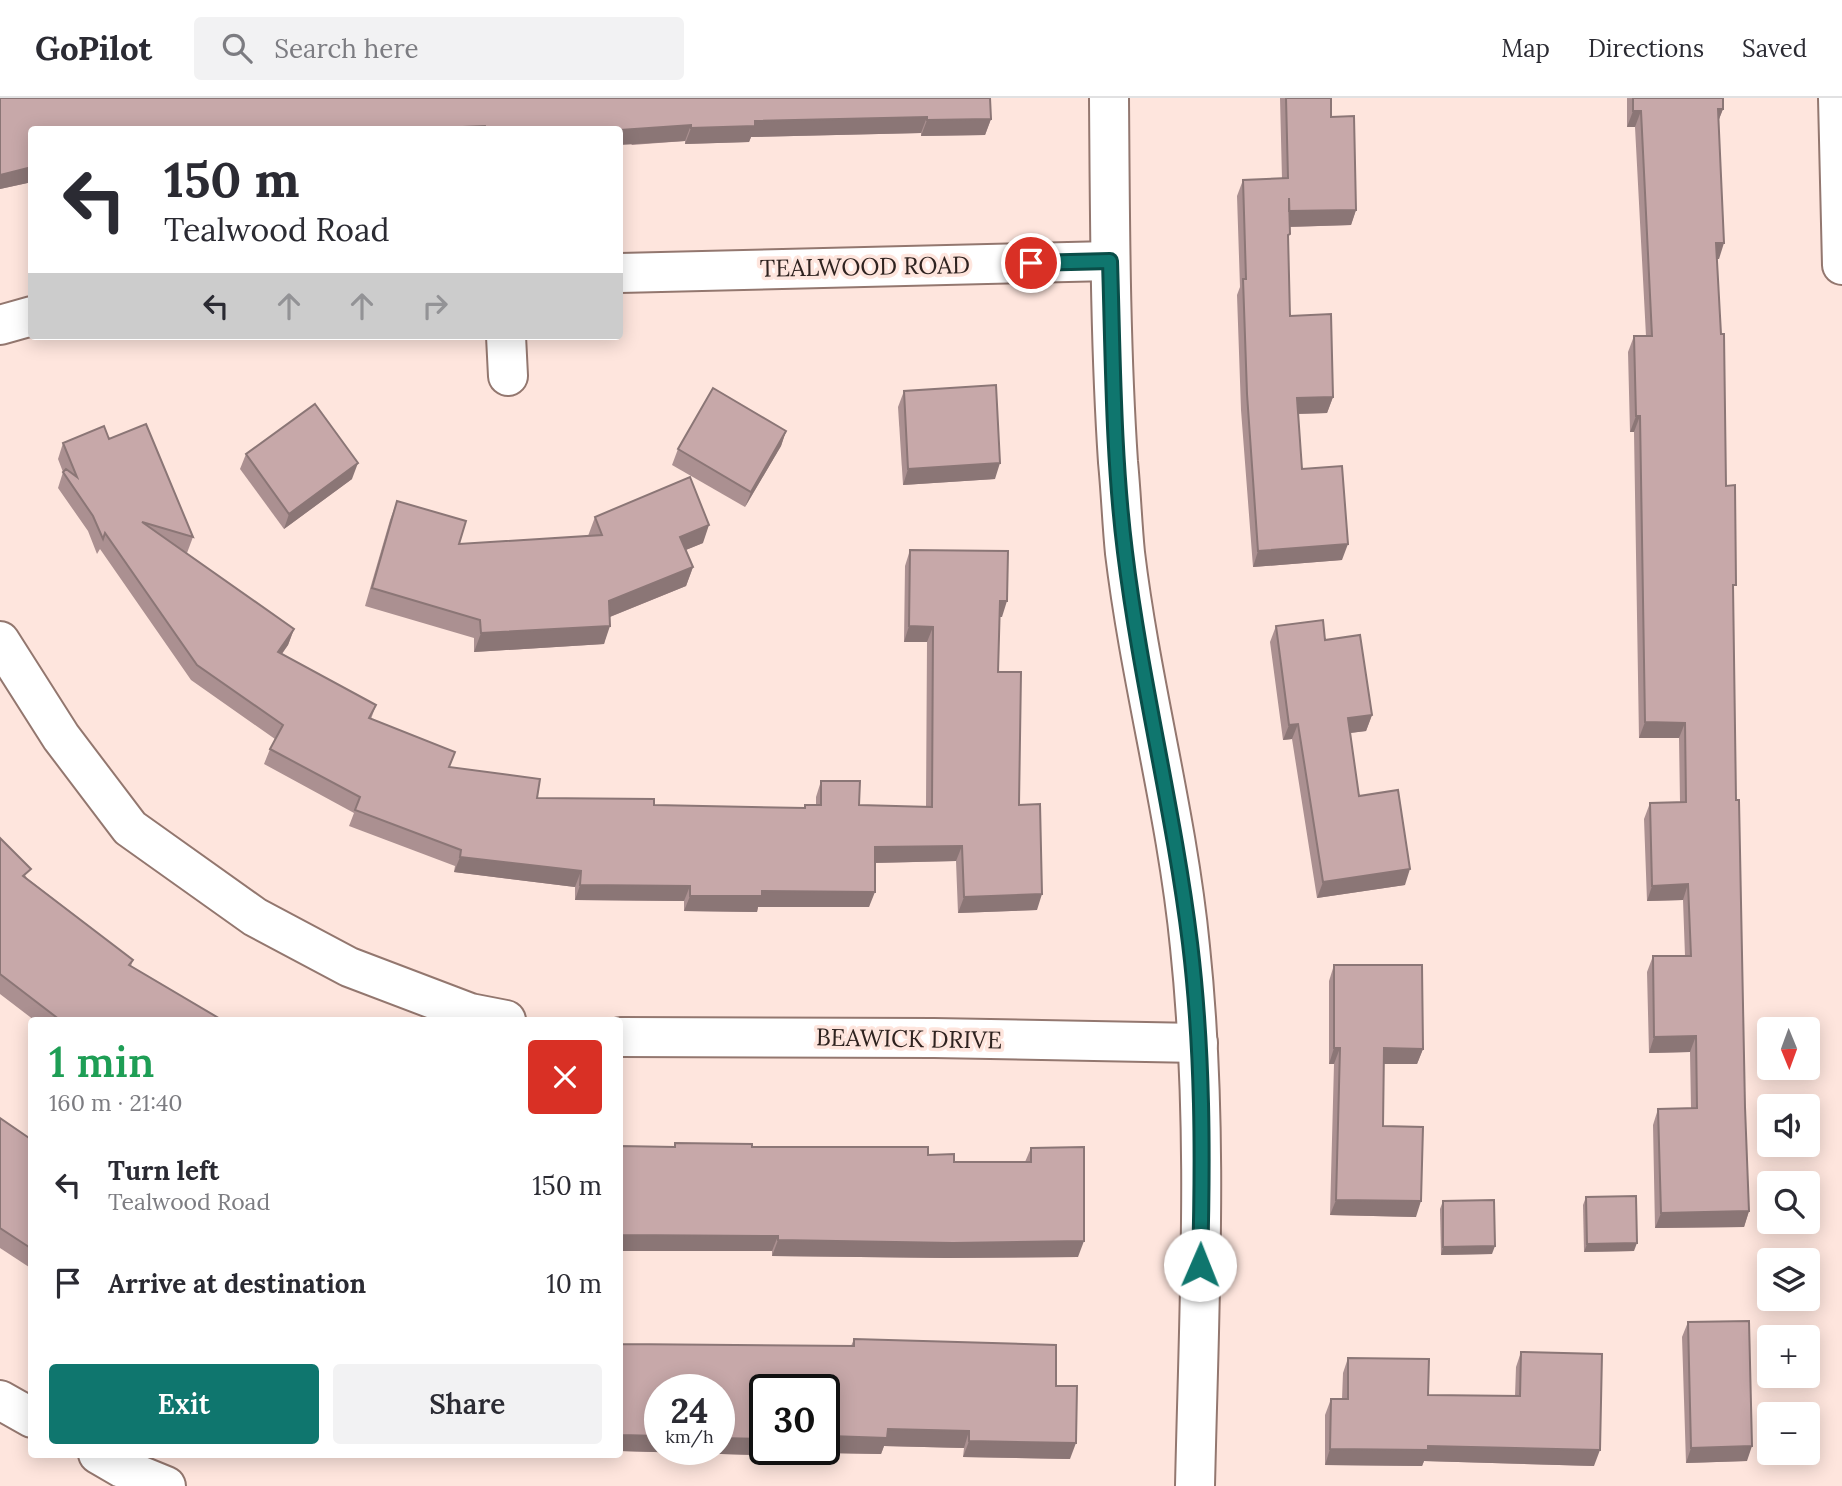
<!DOCTYPE html>
<html lang="en">
<head>
<meta charset="utf-8">
<style>
  :root { --surface:#fff; --page:#f2f2f3; --text:#2b2b33; --muted:#7c7c81; --line:#e1e1e2; --accent:#0f766e }
  body { margin:0; font-family:Lora,serif; background:var(--page); color:var(--text); height:100vh; display:flex; flex-direction:column; font-size:26px; white-space:nowrap }
  * { box-sizing:border-box; margin:0 }
  p { font-size:23px; color:var(--muted) }
  .icon { flex:none; width:38px; height:38px; fill:none; stroke:currentColor; stroke-width:2; stroke-linecap:round; stroke-linejoin:round }
  .map { position:relative; flex:1; overflow:hidden }
  .panel { position:absolute; left:28px; top:919px; width:595px; height:441px; display:flex; flex-direction:column; background:var(--surface); border-radius:7px; box-shadow:0 4px 18px #0003 }
  .panel>* { flex:none }
  .top-card { position:absolute; left:28px; top:28px; width:595px; height:214px; border-radius:7px; box-shadow:0 4px 18px #0003; background:#fff; color:var(--text); overflow:hidden }
  .needle { width:46px; rotate:179deg }
  .controls { position:absolute; left:1757px; top:919px; display:grid; gap:14px }
  .controls a { display:grid; place-items:center; width:63px; height:63px; border-radius:7px; background:var(--surface); box-shadow:0 4px 18px #0003; font-size:35px }
  .speed { position:absolute; left:644px; top:1276px; display:flex; gap:14px; font-size:35px; font-weight:700; text-align:center }
  .speed>* { display:grid; place-content:center; width:91px; height:91px; border-radius:50%; background:var(--surface); box-shadow:0 4px 18px #0003; line-height:1 }
  .speed small { font-size:18px; font-weight:400 }
  .speed .limit { border:4px solid #111; border-radius:10px; background:#fff; color:#111 }
  .pin { position:absolute; display:grid; place-items:center; width:60px; height:60px; color:#fff; margin:-30px; border:4px solid #fff; border-radius:50%; box-shadow:0 2px 7px #0007 }
  .me { position:absolute; width:77px; margin:-38px; rotate:1deg; stroke-linejoin:round; filter:drop-shadow(0 0 5px #0008) }
  .turn { display:flex; align-items:center; gap:24px; height:147px; padding:0 21px; font-size:32px }
  .turn .icon { width:91px; height:91px; stroke-width:2.5 }
  .turn b { display:block; font-size:49px; line-height:60px }
  .lanes { display:flex; align-items:center; height:66px; padding:0 21px; background:#0003; justify-content:center; gap:35px; direction:ltr }
  .lanes .off { opacity:.35 }
  .round { display:grid; place-items:center; flex:none; width:74px; height:74px; border-radius:7px; background:var(--page) }
  .head { display:flex; align-items:center; justify-content:space-between; height:119px; padding:0 21px }
  h1 { font-size:42px; font-weight:600; line-height:52px; color:#1e9e55 }
  .action { display:flex; gap:14px; margin-top:auto; padding:14px 21px }
  .action a { flex:1; height:80px; border-radius:7px; background:var(--accent); color:#fff; font-size:28px; font-weight:600; line-height:80px; text-align:center }
  .action a+a { background:var(--page); color:var(--text) }
  ul { padding:0; list-style:none }
  li { display:flex; align-items:center; gap:21px; height:98px; padding:0 21px }
  li div { flex:1 }
  li b { display:block; font-size:26px }
  li em { font-style:normal }
  header { display:flex; align-items:center; gap:42px; box-sizing:border-box; height:98px; padding:0 35px; background:var(--surface); border-bottom:2px solid var(--line) }
  header strong { font-size:33px }
  nav { display:flex; gap:38px; margin-inline-start:auto; font-size:24px }
  .search { width:490px; height:63px; background:var(--page); display:flex; align-items:center; gap:18px; box-sizing:border-box; padding:0 24px; border-radius:7px; color:var(--muted); font-size:26px }
  .map>svg:first-child { display:block }
  .lines { fill:none; stroke-linecap:round; stroke-linejoin:round }
  .street-casing { stroke:#93776f; stroke-width:42 }
  .street { stroke:#fff; stroke-width:38 }
  .wall { fill:#ab9091 }
  .shaded-wall { fill:#8b7676 }
  .building { fill:#c7a8a9; stroke:#8b7676; stroke-width:2 }
  .route-casing { stroke:#0a4d48; stroke-width:18 }
  .route { stroke:#0f766e; stroke-width:12 }
  .labels { text-anchor:middle; stroke-width:7; stroke-linejoin:round; paint-order:stroke }
  .street-label { font-size:24px; fill:#2e221f; stroke:#fee5dd }
</style>
</head>
<body>
<header>
<strong>GoPilot</strong>
<div class="search"><svg class="icon" aria-label="search" viewBox="0 0 24 24"><circle cx="10" cy="10" r="6"/><path d="M15 15l6 6"/></svg>Search here</div>
<nav><a>Map</a><a>Directions</a><a>Saved</a></nav>
</header>
<div class="map">
<svg width="1842" height="1388" viewBox="0 0 1842 1388">
  <rect width="100%" height="100%" fill="#fee5dd"/>
  <g class="lines">
    <g class="street-casing">
      <g id="street">
        <path d="M1109,0C1110,121 1110,243 1118,364C1121,394 1122,425 1125,455C1141,587 1177,716 1190,849C1209,1028 1199,1208 1195,1388"/>
        <polyline points="1838,0 1842,167"/>
        <polyline points="620,175 1110,163"/>
        <polyline points="0,227 32,218"/>
        <polyline points="506,238 508,278"/>
        <polyline points="0,543 61,639 130,730 255,819 349,869 470,915 506,922"/>
        <polyline points="620,939 934,940 1198,945"/>
        <polyline points="0,1302 32,1320"/>
        <polyline points="98,1356 122,1370 166,1388"/>
      </g>
    </g>
    <use href="#street" class="street"/>
  </g>
  <g class="wall">
    <polygon points="0,0 991,21 985,37 921,38 921,35 751,39 749,44 685,46 685,43 632,47 620,32 32,32 32,84 0,91"/>
    <polygon points="1280,0 1331,0 1331,19 1356,112 1351,127 1289,129 1288,141 1290,218 1333,299 1327,315 1298,316 1302,371 1342,462 1253,469 1241,312 1237,197 1240,189 1237,98 1243,82 1282,81"/>
    <polygon points="1627,0 1723,0 1723,11 1718,24 1719,161 1717,161 1726,388 1733,495 1736,702 1745,1009 1749,1113 1744,1129 1655,1130 1653,1027 1658,1011 1691,1010 1690,954 1649,955 1647,874 1653,858 1685,858 1683,802 1647,803 1644,721 1650,705 1680,704 1679,640 1639,640 1634,334 1630,334 1628,254 1634,238 1646,238 1635,29 1627,29"/>
    <polygon points="904,293 995,381 903,387 898,309"/>
    <polygon points="786,333 781,348 745,409 672,367 678,351"/>
    <polygon points="109,341 193,439 187,455 185,454 294,531 288,547 282,556 376,607 371,621 449,669 537,700 654,707 804,710 805,707 816,707 816,699 821,683 859,707 926,709 927,544 904,544 905,468 910,452 1002,519 999,519 998,574 1037,812 958,815 956,763 875,765 869,809 758,809 757,814 684,813 684,803 575,802 575,789 454,774 455,768 349,728 354,715 264,666 270,651 275,641 191,582 100,451 97,456 88,433 58,390 63,374 58,361 63,345"/>
    <polygon points="246,356 352,381 284,431 240,371"/>
    <polygon points="397,403 459,446 588,438 595,419 703,445 686,452 693,469 686,488 610,519 604,546 474,554 474,540 365,508 390,422"/>
    <polygon points="1276,528 1325,542 1372,617 1366,633 1350,635 1359,698 1405,787 1317,800 1292,641 1283,642 1270,544"/>
    <polygon points="0,740 27,780 133,862 131,868 222,922 34,922 0,896"/>
    <polygon points="1334,867 1423,951 1417,966 1384,966 1383,1028 1416,1119 1330,1117 1334,966 1329,966 1329,883"/>
    <polygon points="0,1020 32,1042 32,1171 0,1150"/>
    <polygon points="675,1045 928,1057 954,1064 1025,1064 1031,1050 1078,1159 947,1160 772,1158 772,1153 674,1049"/>
    <polygon points="1586,1099 1634,1153 1584,1154 1583,1107"/>
    <polygon points="1443,1103 1492,1156 1441,1157 1440,1111"/>
    <polygon points="1688,1224 1747,1363 1686,1365 1682,1239"/>
    <polygon points="854,1241 1056,1288 1070,1361 963,1359 964,1350 884,1348 881,1356 826,1355 825,1359 620,1353 620,1242 621,1246 851,1248"/>
    <polygon points="1521,1254 1594,1368 1424,1363 1422,1368 1325,1367 1325,1317 1331,1301 1342,1301 1343,1275 1348,1260 1428,1297 1515,1298 1516,1269"/>
  </g>
  <g class="shaded-wall">
    <polygon points="1718,11 1723,11 1717,26"/>
    <polygon points="1633,13 1641,13 1635,29 1627,29"/>
    <polygon points="927,19 921,35 751,39 749,44 685,46 691,30 755,23"/>
    <polygon points="991,21 985,37 921,38 927,22"/>
    <polygon points="691,27 685,43 620,47 620,32"/>
    <polygon points="485,28 484,32 393,32"/>
    <polygon points="32,69 32,84 0,91 0,77"/>
    <polygon points="1356,112 1351,127 1284,129 1289,113"/>
    <polygon points="1716,145 1724,145 1719,161 1711,161"/>
    <polygon points="1333,299 1327,315 1292,316 1297,300"/>
    <polygon points="1636,318 1640,318 1634,334 1630,334"/>
    <polygon points="786,333 781,348 745,409 751,394"/>
    <polygon points="358,365 352,381 284,431 289,416"/>
    <polygon points="1000,365 995,381 903,387 908,371"/>
    <polygon points="709,427 703,445 673,457 680,439"/>
    <polygon points="1348,446 1342,462 1253,469 1258,453"/>
    <polygon points="693,469 686,488 602,522 609,503"/>
    <polygon points="1000,503 1007,503 1002,519 994,519"/>
    <polygon points="610,528 604,546 474,554 481,535"/>
    <polygon points="909,528 933,529 927,544 904,544"/>
    <polygon points="294,531 288,547 272,569 278,554"/>
    <polygon points="1372,617 1366,633 1342,636 1348,620"/>
    <polygon points="1645,624 1685,625 1679,640 1639,640"/>
    <polygon points="1298,626 1292,641 1283,642 1289,627"/>
    <polygon points="962,748 956,763 870,765 875,749"/>
    <polygon points="460,759 581,773 575,789 454,774"/>
    <polygon points="1410,771 1405,787 1317,800 1323,784"/>
    <polygon points="1688,786 1683,802 1647,803 1652,788"/>
    <polygon points="580,787 690,788 684,803 575,802"/>
    <polygon points="762,793 875,794 869,809 758,809 757,814 684,813 690,798"/>
    <polygon points="1042,796 1037,812 958,815 964,799"/>
    <polygon points="1696,938 1690,954 1649,955 1654,939"/>
    <polygon points="1334,950 1340,950 1334,966 1329,966"/>
    <polygon points="1384,950 1423,951 1417,966 1378,966"/>
    <polygon points="1336,1102 1421,1103 1416,1119 1330,1117"/>
    <polygon points="1749,1113 1744,1129 1655,1130 1661,1115"/>
    <polygon points="620,1137 778,1138 772,1153 620,1153"/>
    <polygon points="778,1142 1084,1143 1078,1159 947,1160 772,1158"/>
    <polygon points="1637,1145 1634,1153 1584,1154 1587,1146"/>
    <polygon points="1495,1148 1492,1156 1441,1157 1443,1149"/>
    <polygon points="888,1331 969,1333 964,1350 884,1348 881,1356 826,1355 825,1359 620,1353 620,1337 660,1338 660,1351 719,1351 719,1340 765,1341 765,1351 824,1351 824,1342 831,1338"/>
    <polygon points="969,1343 1076,1345 1070,1361 963,1359"/>
    <polygon points="1428,1348 1600,1352 1594,1368 1424,1363 1422,1368 1325,1367 1330,1351"/>
    <polygon points="1752,1348 1747,1363 1686,1365 1691,1350"/>
  </g>
  <g class="building">
    <polygon points="0,0 990,0 991,21 927,22 927,19 755,23 755,28 691,30 691,27 620,32 486,32 485,28 393,32 32,32 32,69 0,77"/>
    <polygon points="1286,0 1331,0 1331,19 1354,18 1356,112 1289,113 1289,100 1290,136 1288,137 1290,218 1331,216 1333,299 1297,300 1302,371 1342,368 1348,446 1258,453 1247,296 1243,181 1246,181 1243,82 1288,80"/>
    <polygon points="1633,0 1723,0 1723,11 1718,11 1724,145 1716,145 1721,236 1724,236 1726,388 1735,387 1736,487 1733,487 1736,702 1739,702 1745,1009 1749,1113 1661,1115 1658,1011 1697,1010 1696,938 1654,939 1653,858 1691,858 1688,786 1652,788 1650,705 1686,704 1685,625 1645,624 1640,318 1636,318 1634,238 1652,238 1641,13 1633,13"/>
    <polygon points="996,287 1000,365 908,371 904,293"/>
    <polygon points="713,290 786,333 751,394 678,351"/>
    <polygon points="315,306 358,365 289,416 246,356"/>
    <polygon points="146,326 193,439 142,424 294,531 278,554 376,607 369,620 455,654 449,669 540,681 537,700 654,701 654,707 805,710 805,707 821,707 821,683 860,683 859,707 932,709 933,529 909,528 910,452 1008,453 1007,503 1000,503 998,574 1021,574 1019,707 1040,706 1042,796 964,799 962,748 875,749 875,794 762,793 762,798 690,798 690,788 580,787 581,773 460,759 461,752 355,712 360,699 270,651 283,627 197,567 105,435 103,441 93,418 63,374 66,371 77,379 63,345 104,328 109,341"/>
    <polygon points="690,379 709,427 680,439 693,469 609,503 610,528 481,535 480,522 372,490 397,403 466,423 459,446 602,437 595,419"/>
    <polygon points="1323,522 1325,542 1360,537 1372,617 1348,620 1359,698 1398,692 1410,771 1323,784 1298,626 1289,627 1276,528"/>
    <polygon points="0,740 31,771 23,778 133,862 129,867 222,922 60,922 0,876"/>
    <polygon points="1334,867 1422,867 1423,951 1384,950 1383,1028 1423,1029 1421,1103 1336,1102 1340,950 1334,950"/>
    <polygon points="0,1020 32,1042 32,1151 0,1130"/>
    <polygon points="675,1045 752,1046 752,1049 928,1049 928,1057 954,1056 954,1064 1031,1064 1031,1050 1084,1049 1084,1143 953,1145 778,1142 778,1138 620,1137 620,1048 675,1049"/>
    <polygon points="1636,1098 1637,1145 1587,1146 1586,1099"/>
    <polygon points="1494,1102 1495,1148 1443,1149 1443,1103"/>
    <polygon points="1749,1223 1752,1348 1691,1350 1688,1224"/>
    <polygon points="854,1241 1056,1247 1056,1288 1077,1288 1076,1345 969,1343 969,1333 888,1331 887,1340 831,1338 831,1342 824,1342 824,1292 765,1292 765,1341 719,1340 719,1292 660,1292 660,1338 620,1337 620,1242 621,1242 621,1246 854,1248"/>
    <polygon points="1521,1254 1602,1256 1600,1352 1428,1348 1428,1352 1330,1351 1331,1301 1348,1301 1348,1260 1429,1261 1428,1297 1520,1298"/>
  </g>
  <g class="lines">
    <g class="route-casing">
      <path id="route" d="M1031,165L1110,163C1113,259 1113,358 1125,454C1141,585 1174,714 1190,845C1203,952 1203,1060 1200,1167"/>
    </g>
    <use href="#route" class="route"/>
  </g>
  <g class="labels">
    <g class="street-label">
      <text transform="translate(865 169) rotate(-1)" y="8">TEALWOOD ROAD</text>
      <text transform="translate(909 941) rotate(1)" y="8">BEAWICK DRIVE</text>
    </g>
  </g>
</svg>
<div class="controls">
<a><svg class="needle" viewBox="-14 -14 28 28"><path d="M0-13l5 13h-10z" fill="#e53935"/><path d="M0 13l5-13h-10z" fill="#7c7c81"/></svg></a>
<a><svg class="icon" aria-label="sound" viewBox="0 0 24 24"><path d="M4 9h4l5-4v14l-5-4H4zM17 9q2 3 0 6"/></svg></a>
<a><svg class="icon" aria-label="search" viewBox="0 0 24 24"><circle cx="10" cy="10" r="6"/><path d="M15 15l6 6"/></svg></a>
<a><svg class="icon" aria-label="layers" viewBox="0 0 24 24"><path d="M12 4l9 5-9 5-9-5zM3 14l9 5 9-5"/></svg></a>
<a>+</a>
<a>−</a>
</div>
<div class="speed"><div>24<small>km/h</small></div><div class="limit">30</div></div>
<div class="pin" style="left:1031px;top:165px;background:#d93025"><svg class="icon" aria-label="arrive" viewBox="0 0 24 24"><path d="M6 21V4h12l-3 4 3 4H6"/></svg></div>
<svg class="me" style="left:1200px;top:1167px" viewBox="-20 -20 40 40"><circle r="19" fill="#fff"/><path d="M0-13L10 11 0 6-10 11z" fill="#0f766e"/></svg>
<div class="top-card">
<div class="turn"><svg class="icon" aria-label="left" viewBox="0 0 24 24"><path d="M17 20v-9H6M10 6l-5 5 5 5"/></svg><div><b>150 m</b>Tealwood Road</div></div>
<div class="lanes"><svg class="icon" aria-label="left" viewBox="0 0 24 24"><path d="M17 20v-9H6M10 6l-5 5 5 5"/></svg><svg class="icon off" aria-label="ahead" viewBox="0 0 24 24"><path d="M12 20V5M6 11l6-6 6 6"/></svg><svg class="icon off" aria-label="ahead" viewBox="0 0 24 24"><path d="M12 20V5M6 11l6-6 6 6"/></svg><svg class="icon off" aria-label="right" viewBox="0 0 24 24"><path d="M7 20v-9h11M14 6l5 5-5 5"/></svg></div>
</div>
<section class="panel">
<div class="head"><div><h1>1 min</h1><p>160 m · 21:40</p></div><a class="round" style="background:#d93025;color:#fff"><svg class="icon" aria-label="close" viewBox="0 0 24 24"><path d="M6 6l12 12M18 6L6 18"/></svg></a></div>
<ul>
<li><svg class="icon" aria-label="left" viewBox="0 0 24 24"><path d="M17 20v-9H6M10 6l-5 5 5 5"/></svg><div><b>Turn left</b><p>Tealwood Road</p></div><em>150 m</em></li>
<li><svg class="icon" aria-label="arrive" viewBox="0 0 24 24"><path d="M6 21V4h12l-3 4 3 4H6"/></svg><div><b>Arrive at destination</b></div><em>10 m</em></li>
</ul>
<div class="action"><a>Exit</a><a>Share</a></div>
</section>
</div>
</body>
</html>
